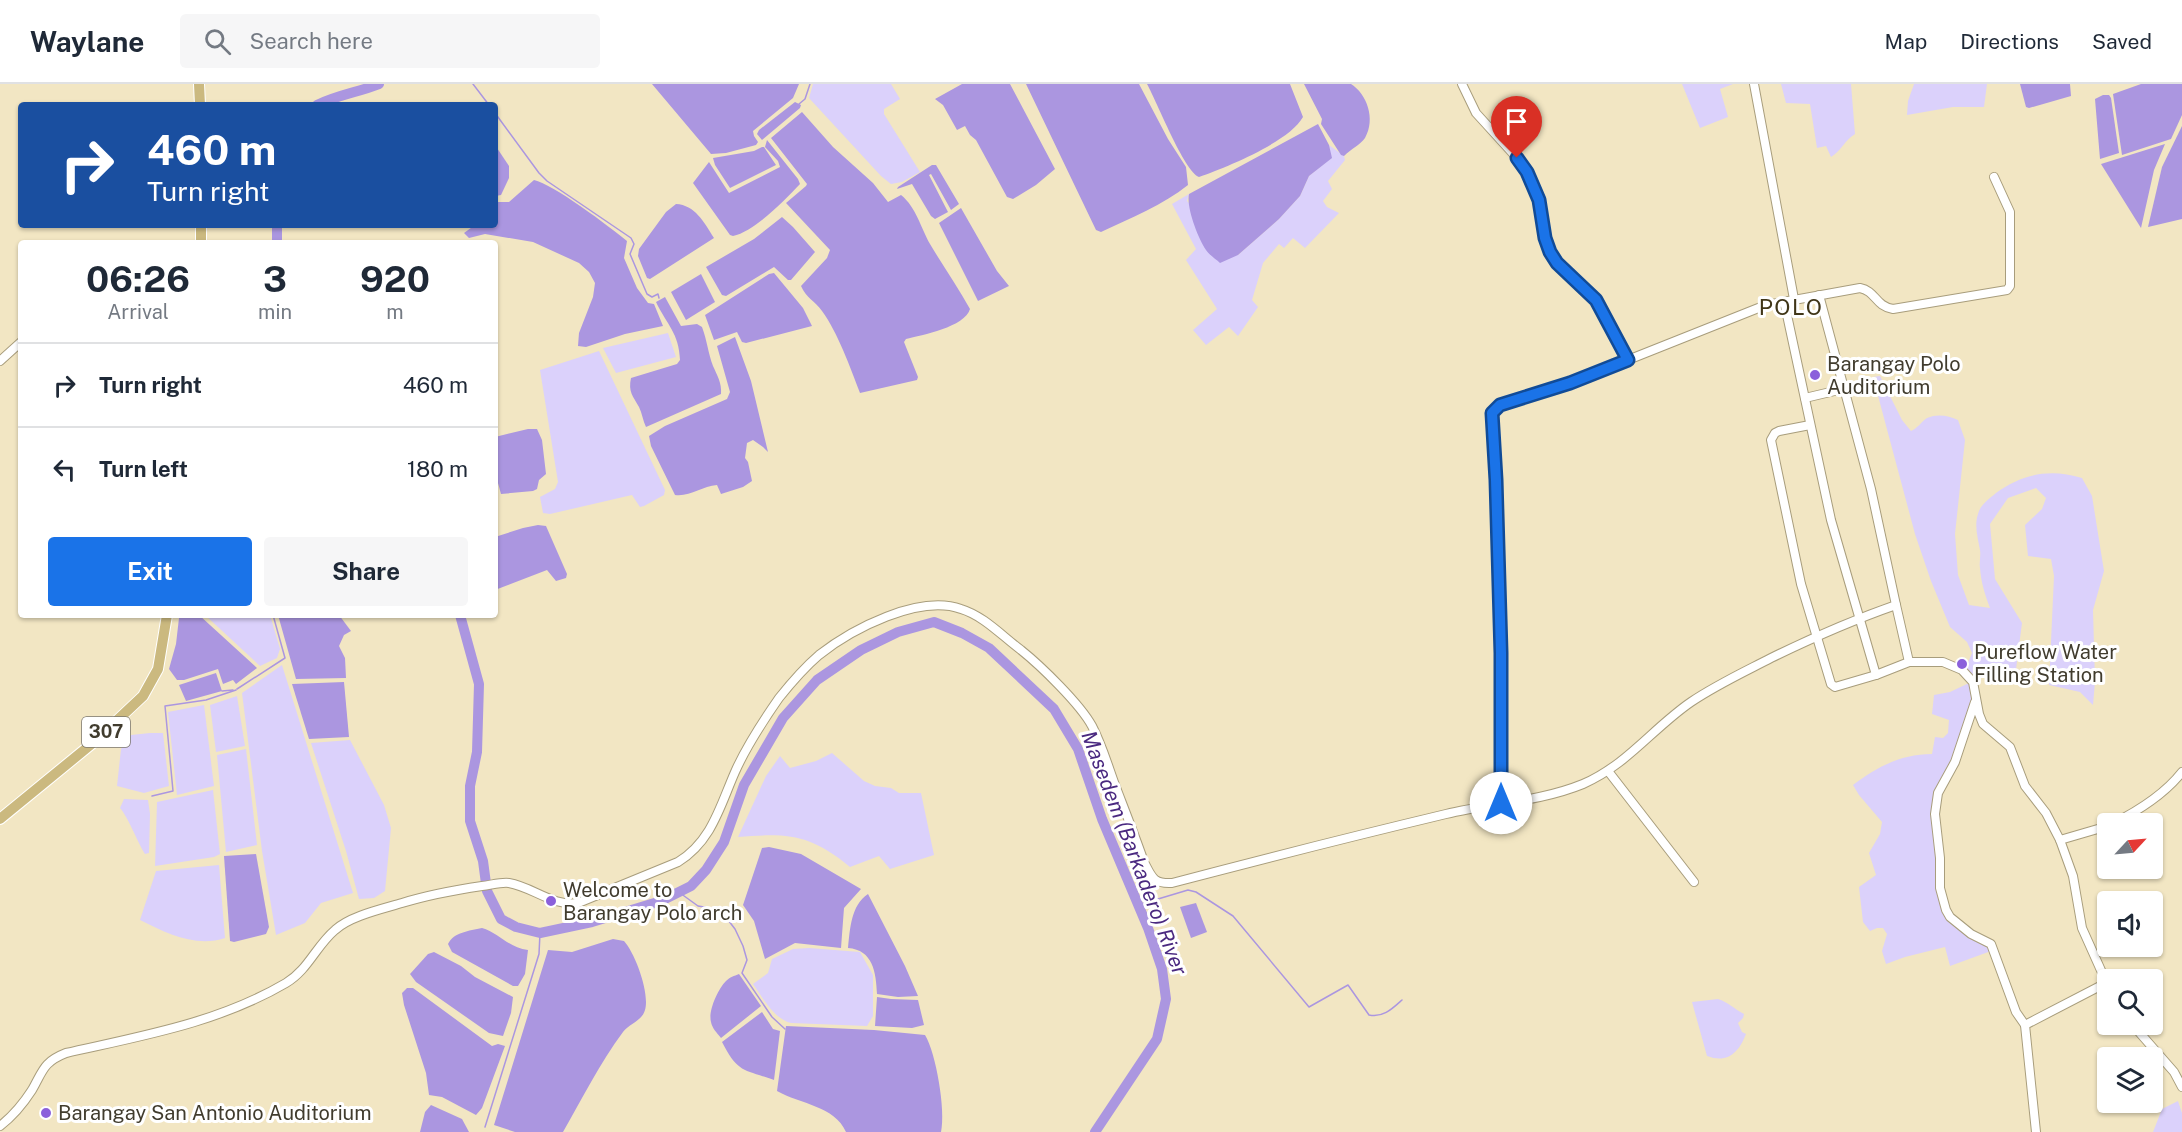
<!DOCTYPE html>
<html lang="en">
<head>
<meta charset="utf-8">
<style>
  :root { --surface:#fff; --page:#f6f6f7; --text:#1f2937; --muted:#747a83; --line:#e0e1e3; --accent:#1a73e8 }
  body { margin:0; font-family:"Public Sans",sans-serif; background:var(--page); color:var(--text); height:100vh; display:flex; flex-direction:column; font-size:22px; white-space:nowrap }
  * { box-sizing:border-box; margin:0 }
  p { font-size:20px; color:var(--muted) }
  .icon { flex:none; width:33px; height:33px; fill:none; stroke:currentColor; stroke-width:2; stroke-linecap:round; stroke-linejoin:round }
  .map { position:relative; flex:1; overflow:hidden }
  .panel { position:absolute; left:18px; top:156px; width:480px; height:378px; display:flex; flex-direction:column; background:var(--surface); border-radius:6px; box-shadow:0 2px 4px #0004 }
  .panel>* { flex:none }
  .top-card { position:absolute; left:18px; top:18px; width:480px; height:126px; border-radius:6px; box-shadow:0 2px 4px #0004; background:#1a4fa0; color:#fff; overflow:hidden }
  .needle { width:39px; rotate:64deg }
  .tools { position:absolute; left:2097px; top:729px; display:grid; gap:12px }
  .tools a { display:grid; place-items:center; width:66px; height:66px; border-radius:6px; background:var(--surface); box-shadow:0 2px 4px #0004; font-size:30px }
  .pin { position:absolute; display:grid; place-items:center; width:51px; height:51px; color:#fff; margin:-62px -26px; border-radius:50% 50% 50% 0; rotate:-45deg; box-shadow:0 0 6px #0007 }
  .pin .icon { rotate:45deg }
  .me { position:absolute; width:66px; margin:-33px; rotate:0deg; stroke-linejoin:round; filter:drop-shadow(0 0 4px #0008) }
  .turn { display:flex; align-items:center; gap:21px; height:126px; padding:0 30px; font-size:27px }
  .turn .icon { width:78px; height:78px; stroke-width:2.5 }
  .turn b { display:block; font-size:42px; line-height:51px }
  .eta { display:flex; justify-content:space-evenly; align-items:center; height:102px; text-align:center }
  .eta b { font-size:36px; font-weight:700; line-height:42px }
  .button { display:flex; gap:12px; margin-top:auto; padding:12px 30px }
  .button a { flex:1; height:69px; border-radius:6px; background:var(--accent); color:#fff; font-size:24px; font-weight:700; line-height:69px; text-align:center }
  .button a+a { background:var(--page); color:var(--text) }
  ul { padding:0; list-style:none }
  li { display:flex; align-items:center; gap:18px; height:84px; padding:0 30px; border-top:2px solid var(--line) }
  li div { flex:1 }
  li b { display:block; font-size:22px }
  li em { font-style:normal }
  header { display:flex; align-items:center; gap:36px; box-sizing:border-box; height:84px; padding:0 30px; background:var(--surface); border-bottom:2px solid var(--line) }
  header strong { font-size:28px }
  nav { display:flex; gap:33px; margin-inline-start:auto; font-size:21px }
  .search { width:420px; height:54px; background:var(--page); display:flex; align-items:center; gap:15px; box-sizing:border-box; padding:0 21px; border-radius:6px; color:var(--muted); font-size:22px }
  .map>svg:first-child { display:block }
  .green { fill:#dbd1fb }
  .water { fill:#ab96e0 }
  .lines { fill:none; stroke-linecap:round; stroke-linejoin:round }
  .stream { stroke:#ab96e0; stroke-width:1.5 }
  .river { stroke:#ab96e0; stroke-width:10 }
  .minor-casing { stroke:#a89d7c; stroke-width:10 }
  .major-casing { stroke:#fff; stroke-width:12 }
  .minor { stroke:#fff; stroke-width:8 }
  .major { stroke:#cbb97f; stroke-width:10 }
  .route-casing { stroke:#114b97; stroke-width:15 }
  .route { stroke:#1a73e8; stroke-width:10 }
  .poi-dot { fill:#8b60db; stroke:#fff; stroke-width:2 }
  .labels { text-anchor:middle; stroke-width:6; stroke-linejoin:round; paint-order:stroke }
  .shield { fill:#fff; stroke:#7a766d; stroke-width:1.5 }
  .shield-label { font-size:18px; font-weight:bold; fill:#413c2e }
  .poi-label { font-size:20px; fill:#413c2e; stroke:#fff; text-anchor:start }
  .water-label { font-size:21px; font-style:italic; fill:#4a2980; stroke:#fff }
  .quarter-label { font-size:22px; letter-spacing:1.5px; fill:#403618; stroke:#fff }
</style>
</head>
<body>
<header>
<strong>Waylane</strong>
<div class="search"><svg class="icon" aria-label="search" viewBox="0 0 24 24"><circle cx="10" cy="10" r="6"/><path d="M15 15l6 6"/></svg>Search here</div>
<nav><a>Map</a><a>Directions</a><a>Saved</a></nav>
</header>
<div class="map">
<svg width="2182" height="1048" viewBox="0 0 2182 1048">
  <rect width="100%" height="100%" fill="#f2e6c3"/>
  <g class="green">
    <polygon points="813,0 891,0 900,15 884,25 884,30 920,88 902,98 891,100 881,92 809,14"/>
    <polygon points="1682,0 1733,0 1720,5 1728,33 1700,44"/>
    <path d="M1781,0H1851L1855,50C1845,56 1841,67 1831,73L1826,62L1817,64L1810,20L1786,19Z"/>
    <polygon points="1914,0 1987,0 1984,23 1953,23 1907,31 1908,17"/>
    <polygon points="1329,61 1344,72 1345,76 1328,97 1332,105 1323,117 1327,123 1339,129 1305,164 1293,154 1284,164 1279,160 1263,179 1252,216 1258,223 1238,252 1229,243 1206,261 1193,246 1217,225 1186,176 1196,165 1172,120 1189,110 1187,117 1238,171 1279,135 1300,112 1309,92 1331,74"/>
    <polygon points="668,249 676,273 616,289 603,264"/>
    <polygon points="599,267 665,406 664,411 644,422 640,423 632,411 550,430 543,429 540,413 555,405 558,398 540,286"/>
    <path d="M1880,292L1902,336L1911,347C1918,344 1921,338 1927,334C1938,329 1949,332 1958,336L1965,356L1955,450L1958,491L1969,521L1990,524C1985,511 1981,498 1980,484C1979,478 1981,472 1980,466C1978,454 1974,442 1978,430C1980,421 1989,415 1996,409C2022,390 2050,384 2082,394L2092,412L2104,487L2093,526L2095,598L2093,621L2080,608L2049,601L2054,492L2051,475L2028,472L2025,441L2042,425L2046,414L2036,404L2008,414L1990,440L1995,495L2022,539L2015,593L1989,591L1973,593L1965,586L1972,569L1967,558L1950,543L1931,497L1915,450L1873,293Z"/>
    <polygon points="205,531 270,531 280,565 277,574 260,582"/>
    <polygon points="282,581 353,809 321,819 305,839 276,851 262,767 242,609"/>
    <path d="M1969,599L1973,610L1971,621L1951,678L1934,708L1932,728L1945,831C1957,846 1970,856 1989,861L1991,867L1950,882L1945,863L1905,873L1886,880L1882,867L1887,850L1883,844H1877L1870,847L1863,838L1859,803L1876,791L1869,769L1880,750L1882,738L1859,711L1853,701C1877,683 1901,670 1932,670L1935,653L1943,654L1948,649L1949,636L1932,630L1934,611L1950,608Z"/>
    <polygon points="237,612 245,662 216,668 210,621"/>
    <polygon points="204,621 214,702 177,711 168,628"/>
    <polygon points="150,649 163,649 169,702 144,709 117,702 121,665 131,651"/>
    <polygon points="350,656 384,721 391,744 385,807 374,814 359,815 346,767 311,659"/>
    <polygon points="246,665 257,761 226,768 217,671"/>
    <path d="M832,669L864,697L875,702L891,704L899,709H921L934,771L890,785L879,772L850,783C810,750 788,749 738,753L766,692L780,672L790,684L816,677Z"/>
    <polygon points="213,706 220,770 214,773 155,782 157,718"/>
    <path d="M124,715L148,716L150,730L149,769L145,770C137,757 128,733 120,724Z"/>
    <path d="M219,781L225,854C196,864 166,849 140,836L156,787Z"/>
    <path d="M809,864L860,868L873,891V932L867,942L791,939C774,935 763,914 753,900L768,889L772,875L793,865Z"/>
    <path d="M1718,915C1728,918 1734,925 1744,930L1743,934L1738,939L1742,948L1746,950C1739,968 1728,980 1707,972L1692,918Z"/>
    <polygon points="2178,1017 2182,1029 2182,1048 2153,1048 2162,1025"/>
  </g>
  <g class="water">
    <polygon points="652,0 799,0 793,14 753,47 754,52 758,58 756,61 726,69 711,70"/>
    <polygon points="962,0 1010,0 1055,85 1036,101 1013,115 1007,113 976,56 970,51 965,42 957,46 943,21 935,15"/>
    <path d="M1026,0H1139L1168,55L1186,83L1188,101C1163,121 1131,134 1101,148L1096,146Z"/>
    <path d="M1147,0H1290L1303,33C1289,58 1227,83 1199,93C1184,87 1157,18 1147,0Z"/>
    <path d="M1304,0H1351C1367,10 1376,35 1365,54C1360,61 1351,65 1344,72L1341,71L1321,40L1322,35Z"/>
    <polygon points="2020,0 2070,0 2071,12 2029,24 2026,23"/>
    <polygon points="2141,0 2182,0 2182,31 2171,55 2122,71 2113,10"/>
    <polygon points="2103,11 2109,11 2111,14 2119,69 2100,75 2095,15"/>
    <polygon points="795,18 801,21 800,24 762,56 757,50 759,46"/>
    <path d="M802,28L833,63L873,99L888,118L901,111C916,123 921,144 930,160C943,182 958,203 970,225C965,243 922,251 906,255L904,258L918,293L917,296L860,309C851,285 837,247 822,227C815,217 806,214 801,202L827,174L830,166L786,119L806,102L807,100L771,54Z"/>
    <path d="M1318,40L1329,61L1332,74L1309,92L1300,112L1279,135L1238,171L1220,179C1216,175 1209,171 1206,166C1198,154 1186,123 1189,110Z"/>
    <polygon points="2182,42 2182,135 2148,143 2162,83"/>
    <path d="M767,56L798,95L800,100C785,116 755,147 733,152L730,151L693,99L709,78L729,109L780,83L778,77L765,63Z"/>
    <polygon points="2165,60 2154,86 2141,144 2101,80"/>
    <polygon points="495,61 509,82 509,94 501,111 496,112"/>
    <polygon points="762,63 764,63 776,81 730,104 715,81 713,74 754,67"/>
    <polygon points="932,81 936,81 959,120 951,126 931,90 929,91 948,128 935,135 931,132 912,100 897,105 898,103"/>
    <path d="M534,96C553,100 610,143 627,157L624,174L637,204L648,219L654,220L663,242L625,250L586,263L578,262L579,249L593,213L595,199L589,188L579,179L533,158L485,150L469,154L464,149L475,141H495V118H509Z"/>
    <path d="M676,120C695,121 704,138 714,154L650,195L647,194L638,172L639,165L666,128Z"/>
    <polygon points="961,124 997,187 1009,202 978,217 939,139"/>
    <polygon points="782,133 793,143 815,168 791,196 788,196 774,183 726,212 722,211 706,183 754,155"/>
    <polygon points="774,189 803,224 812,242 746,259 742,258 737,248 714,256 705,231 769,190"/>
    <polygon points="701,190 715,218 686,236 671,208"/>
    <path d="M665,213L681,242L697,240L702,243C707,256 708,269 713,282C717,291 722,299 721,310L646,343C643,337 642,329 639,323C633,312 628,308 631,294L677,280L680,276C679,249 667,241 656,218Z"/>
    <path d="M735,253L751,297L768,368L763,363L753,356L747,359L745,374L748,378L752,397L743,403L721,410L717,401C702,402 690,413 675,411L651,362L649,352L665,342L727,315L730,308L717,262Z"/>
    <polygon points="528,345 537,345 542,356 546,390 539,396 537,405 533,407 501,410 495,388 495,353"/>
    <polygon points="538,441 546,442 567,490 566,494 556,497 547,486 495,506 495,453 523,444"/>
    <polygon points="183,531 199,531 257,584 236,600 233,596 223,600 218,585 184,596 177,596 169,585 176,560 179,534"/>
    <polygon points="278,531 339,531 351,547 344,551 339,562 345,574 346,594 296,595"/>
    <polygon points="216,589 222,607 186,617 179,601"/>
    <polygon points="344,598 349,653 309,655 292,600"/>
    <polygon points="769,763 801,770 861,805 844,824 841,864 795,859 765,875 754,837 743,821 762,764"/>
    <polygon points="256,770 269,843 266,850 234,858 230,857 224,772"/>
    <path d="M868,810L905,882L918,912L898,913L877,910C876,888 873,866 848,864C850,845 851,821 868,810Z"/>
    <polygon points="1196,819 1207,848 1191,854 1180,823"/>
    <path d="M482,844C499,849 509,864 528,866L525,890L518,902H513L452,868L448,860C454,848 469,847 482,844Z"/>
    <path d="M613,855L624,857C635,869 650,909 645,926C642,937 629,940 623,948C600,979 582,1015 563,1048H515L494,1041L548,866L572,868Z"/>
    <polygon points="434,868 461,882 475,893 513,913 511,929 503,952 489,949 416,898 410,890 428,870"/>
    <path d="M739,890L761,922L721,954C717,949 712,944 711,938C708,927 718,905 726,897C730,893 734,892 739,890Z"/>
    <polygon points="407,904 413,904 492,962 498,960 505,962 482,1024 476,1031 442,1013 429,1011 426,989 404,921 402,909"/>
    <polygon points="877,913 891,915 918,916 924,941 912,944 875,942"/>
    <path d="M762,928L773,945L780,947L774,996C743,985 738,989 722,958Z"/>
    <path d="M786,942L874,946L925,951C936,969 946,1027 941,1048H846C835,1022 800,1020 777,1007Z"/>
    <polygon points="431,1021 462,1035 469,1048 420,1048 425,1028"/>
  </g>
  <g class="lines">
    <g class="stream">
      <polyline points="473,0 489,21"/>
      <polyline points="321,19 323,21"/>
      <polyline points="799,20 805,15 810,0"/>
      <polyline points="495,29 539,89 547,97 631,154 634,160 630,170 647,210 652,213 658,210 659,214"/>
      <polyline points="237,605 285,574 273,531"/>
      <polyline points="222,607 233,606"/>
      <polyline points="152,712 173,707 165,622 206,616 236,606"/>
      <polyline points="680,809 698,822 710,824 725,832 735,845 743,862 747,876 742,889 772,933 785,945"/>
      <path d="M1138,821L1188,806L1196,808L1233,832L1309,923L1348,901L1369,931C1383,934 1392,925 1402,916"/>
      <polyline points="485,1043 539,870 540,849"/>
    </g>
    <g class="river">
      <path d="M317,21C337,11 359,8 379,0"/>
      <polyline points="277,141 277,159"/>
      <polyline points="460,531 479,600 477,668 470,702 470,737 483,777 487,807 501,835 516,843 540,849 592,838 661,817 691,802 706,786 724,758 744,701 783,634 817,596 861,566 898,548 934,538 962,549 989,564 1054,625 1078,665 1102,735 1148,844 1162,885 1166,915 1157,955 1095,1048"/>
    </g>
    <g class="minor-casing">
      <g id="minor">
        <polyline points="1462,0 1476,29 1517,74 1527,88 1539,116 1545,154 1553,174 1596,216 1628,276"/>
        <polyline points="1754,0 1794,215"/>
        <polyline points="1784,217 1831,436 1876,591 1909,578 1943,578 1962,586 1973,598 1979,630 1983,640 2010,663 2025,702 2046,729 2060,756 2073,792 2082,844 2108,902"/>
        <polyline points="0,277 21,258"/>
        <polyline points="1805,314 1843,305"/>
        <polyline points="1810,341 1779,347 1775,349 1771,356 1801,500 1831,600 1835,603 1876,591"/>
        <polyline points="1896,521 1909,578"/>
        <polyline points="1975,618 1955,678 1938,709 1935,730 1940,774 1940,804 1946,826 1950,833 1971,850 1991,860 2016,928 2025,941"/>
        <polyline points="1608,687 1694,798"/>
        <path d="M1501,719V569L1496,396L1491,336L1493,326L1500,321L1570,299L1766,221L1860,204C1876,207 1875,222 1893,225L2007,206L2010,202V128L1994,93"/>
        <path d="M2112,740C2138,727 2164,711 2182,688"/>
        <polyline points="2060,756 2108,742"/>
        <polyline points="2132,940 2174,988 2182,1003"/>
        <path d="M0,1042C13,1032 23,1020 32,1006C43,987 43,978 66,969C141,952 218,939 286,899C308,886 316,862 335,846C350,832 382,825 402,819C428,811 455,806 482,802C491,801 501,798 509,799C533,803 553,823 578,819L678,778C712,757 720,722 735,688C746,663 763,637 779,614C791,599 805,583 819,571C852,545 919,510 961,525C984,532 1002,552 1021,566C1041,582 1080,620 1092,642C1102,661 1108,682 1115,701C1125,727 1135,752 1144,778C1152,793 1153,800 1172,799C1263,775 1354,752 1446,730C1491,719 1539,718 1583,700C1627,681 1653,644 1691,618C1716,601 1744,588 1771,574C1812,554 1853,536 1896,521L1871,405L1819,211"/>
        <polyline points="2036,1048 2025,941 2106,899"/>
      </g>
    </g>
    <g class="major-casing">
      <g id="major">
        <polyline points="199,0 200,21"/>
        <polyline points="201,159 201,141"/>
        <polyline points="0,735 94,658 143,612 158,585 167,531"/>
      </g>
    </g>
    <use href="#minor" class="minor"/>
    <use href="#major" class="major"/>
  </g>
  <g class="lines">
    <g class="route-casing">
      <polyline id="route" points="1501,719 1501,569 1496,396 1492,329 1500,321 1570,299 1628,276 1596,216 1557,179 1550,168 1545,154 1539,116 1527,88 1517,74"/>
    </g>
    <use href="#route" class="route"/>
  </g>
  <g class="poi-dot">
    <circle cx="1815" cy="291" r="6"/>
    <circle cx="1962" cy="580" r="6"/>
    <circle cx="551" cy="817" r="6"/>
    <circle cx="46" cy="1029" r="6"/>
  </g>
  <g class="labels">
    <rect class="shield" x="82" y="633" width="48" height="30" rx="4.5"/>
    <g class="shield-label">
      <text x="106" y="654">307</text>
    </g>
    <g class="poi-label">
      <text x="1827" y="287">Barangay Polo<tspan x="1827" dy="23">Auditorium</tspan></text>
      <text x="1974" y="575">Pureflow Water<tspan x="1974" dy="23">Filling Station</tspan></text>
      <text x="563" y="813">Welcome to<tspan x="563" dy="23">Barangay Polo arch</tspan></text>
      <text x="58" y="1036">Barangay San Antonio Auditorium</text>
    </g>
    <g class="water-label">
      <text transform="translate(1134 769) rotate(69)" y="7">Masedem (Barkadero) River</text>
    </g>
    <g class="quarter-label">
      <text x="1791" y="231">POLO</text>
    </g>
  </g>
</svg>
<div class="tools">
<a><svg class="needle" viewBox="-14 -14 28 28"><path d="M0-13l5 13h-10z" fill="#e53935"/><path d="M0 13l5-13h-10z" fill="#747a83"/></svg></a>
<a><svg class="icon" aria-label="sound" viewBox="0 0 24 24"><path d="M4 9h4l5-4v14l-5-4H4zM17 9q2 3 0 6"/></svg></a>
<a><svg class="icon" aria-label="search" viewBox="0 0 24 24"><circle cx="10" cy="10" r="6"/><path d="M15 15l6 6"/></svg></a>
<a><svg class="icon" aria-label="layers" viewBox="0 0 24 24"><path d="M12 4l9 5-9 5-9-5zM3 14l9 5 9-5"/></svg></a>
</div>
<div class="pin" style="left:1517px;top:74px;background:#d93025"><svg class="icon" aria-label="arrive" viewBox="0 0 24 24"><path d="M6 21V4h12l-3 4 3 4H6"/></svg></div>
<svg class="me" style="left:1501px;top:719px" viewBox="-20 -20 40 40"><circle r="19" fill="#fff"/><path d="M0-13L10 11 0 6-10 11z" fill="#1a73e8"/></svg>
<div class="top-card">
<div class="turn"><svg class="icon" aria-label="right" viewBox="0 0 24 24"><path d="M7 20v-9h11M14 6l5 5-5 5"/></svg><div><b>460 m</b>Turn right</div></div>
</div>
<section class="panel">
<div class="eta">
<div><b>06:26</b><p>Arrival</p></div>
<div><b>3</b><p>min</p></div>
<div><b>920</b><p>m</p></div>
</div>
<ul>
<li><svg class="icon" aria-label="right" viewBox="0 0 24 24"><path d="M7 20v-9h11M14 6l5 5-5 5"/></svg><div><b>Turn right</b></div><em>460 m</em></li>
<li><svg class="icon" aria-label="left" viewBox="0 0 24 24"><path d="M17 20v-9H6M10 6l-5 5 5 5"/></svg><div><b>Turn left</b></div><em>180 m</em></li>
</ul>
<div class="button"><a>Exit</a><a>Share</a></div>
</section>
</div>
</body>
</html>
